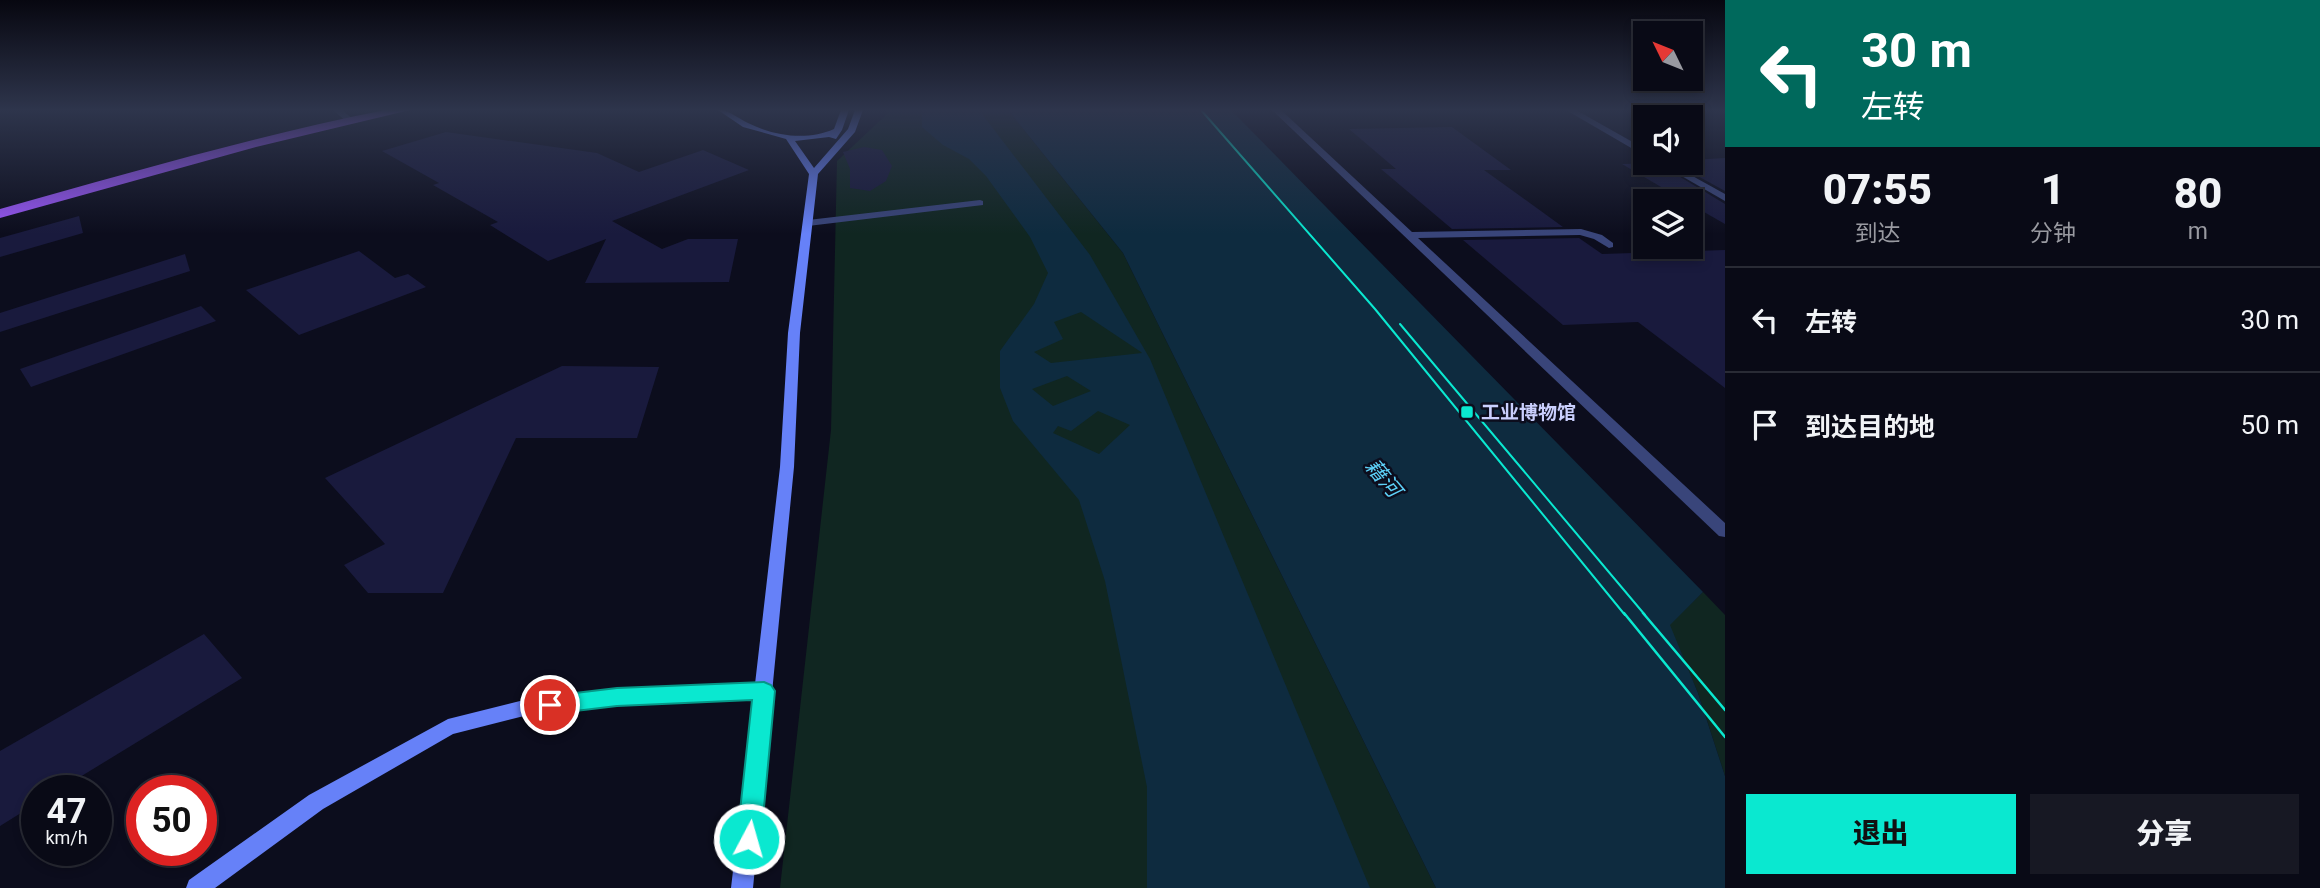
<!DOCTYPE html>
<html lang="zh">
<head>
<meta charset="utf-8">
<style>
  :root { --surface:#090a16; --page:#171823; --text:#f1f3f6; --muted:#999aa1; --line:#292b35; --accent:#0ae8d0 }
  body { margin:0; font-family:Roboto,"Noto Sans SC",sans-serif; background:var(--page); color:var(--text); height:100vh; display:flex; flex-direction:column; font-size:26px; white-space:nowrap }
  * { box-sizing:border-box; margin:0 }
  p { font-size:23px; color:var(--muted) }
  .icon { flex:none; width:38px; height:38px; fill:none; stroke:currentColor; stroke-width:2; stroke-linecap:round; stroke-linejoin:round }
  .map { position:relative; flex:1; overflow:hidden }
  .side { display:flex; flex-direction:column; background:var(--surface); width:595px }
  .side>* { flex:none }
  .guide { background:#00695c; color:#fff; overflow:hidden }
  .needle { width:46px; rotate:313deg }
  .tools { position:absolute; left:1633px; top:21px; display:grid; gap:14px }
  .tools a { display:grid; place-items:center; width:70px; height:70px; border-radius:0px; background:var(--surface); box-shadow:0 4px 10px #0003,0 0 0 2px var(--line); font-size:35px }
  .speed { position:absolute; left:21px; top:775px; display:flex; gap:14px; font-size:35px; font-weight:700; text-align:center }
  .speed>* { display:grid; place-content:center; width:91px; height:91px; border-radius:50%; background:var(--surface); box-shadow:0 4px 10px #0003,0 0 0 2px var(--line); line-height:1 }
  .speed small { font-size:18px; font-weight:400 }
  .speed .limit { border:10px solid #d22; background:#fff; color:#111 }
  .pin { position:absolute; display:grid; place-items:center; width:60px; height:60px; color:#fff; margin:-30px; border:4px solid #fff; border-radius:50%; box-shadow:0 2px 7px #0007 }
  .me { position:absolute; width:77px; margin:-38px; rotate:6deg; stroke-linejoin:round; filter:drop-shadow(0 0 5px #0008) }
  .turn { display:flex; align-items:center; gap:24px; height:147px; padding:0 21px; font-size:32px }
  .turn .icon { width:91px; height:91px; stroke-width:2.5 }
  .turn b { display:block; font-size:49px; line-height:60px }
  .eta { display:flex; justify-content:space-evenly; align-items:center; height:119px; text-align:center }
  .eta b { font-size:42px; font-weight:800; line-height:49px }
  .button { display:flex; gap:14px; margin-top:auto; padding:14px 21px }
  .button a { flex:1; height:80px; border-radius:0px; background:var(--accent); color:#111; font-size:28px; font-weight:800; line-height:80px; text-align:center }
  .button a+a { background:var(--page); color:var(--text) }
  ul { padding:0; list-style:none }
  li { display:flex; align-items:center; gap:21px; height:105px; padding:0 21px; border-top:2px solid var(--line) }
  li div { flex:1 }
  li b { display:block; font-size:26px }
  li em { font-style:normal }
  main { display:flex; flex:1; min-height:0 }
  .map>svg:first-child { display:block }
  .green { fill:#102621 }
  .water { fill:#0e2b3f; fill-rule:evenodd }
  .building { fill:#191a3d }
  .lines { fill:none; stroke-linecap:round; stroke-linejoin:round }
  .street { fill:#39457a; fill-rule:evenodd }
  .secondary { fill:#6681f8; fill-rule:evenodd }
  .primary { fill:#9956f7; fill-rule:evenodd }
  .tram-far1 { stroke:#0ae8d0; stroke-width:2 }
  .tram { stroke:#0ae8d0; stroke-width:2.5 }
  .route { fill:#0ae8d0; stroke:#069787; stroke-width:2 }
  .poi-dot { fill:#0ae8d0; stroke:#0c0d1d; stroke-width:2.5 }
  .labels { text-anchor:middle; stroke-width:5; stroke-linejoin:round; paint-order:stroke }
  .poi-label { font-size:19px; font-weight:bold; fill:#cacffd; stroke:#0c0d1d; text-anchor:start }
  .water-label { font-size:21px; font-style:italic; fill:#5dd1f8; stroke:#0c0d1d }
</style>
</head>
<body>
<main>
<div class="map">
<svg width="1725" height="888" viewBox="0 0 1725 888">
  <rect width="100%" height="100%" fill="#0c0d1d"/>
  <g class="green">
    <polygon points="886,110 1008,110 1123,253 1436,888 780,888 831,430 837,161 887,114"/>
    <polygon points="1703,592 1725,615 1725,776 1698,693 1669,625"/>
  </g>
  <g class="water">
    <path d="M922,110H979L1090,255L1150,359L1370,888H1147V787L1105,581L1079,500L1013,421L1000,388V351L1034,304L1048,273L1030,237L986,176L969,159L943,145L922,127ZM1081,312L1141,352L1142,353L1051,363L1034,352L1063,339L1054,322ZM1067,376L1091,391L1053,406L1032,389ZM1098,411L1130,425L1099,454L1053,433L1058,426L1071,431Z"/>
    <polygon points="1008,110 1231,110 1703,592 1670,625 1698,693 1725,776 1725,888 1436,888 1123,253"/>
  </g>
  <g class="building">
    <polygon points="1452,127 1511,170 1484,170 1563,227 1452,229 1381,169 1396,169 1349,129"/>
    <polygon points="446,132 597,153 639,172 703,150 749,170 612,221 662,249 688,239 738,239 729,282 585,283 606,239 548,261 490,225 498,222 433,185 439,183 382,151"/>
    <polygon points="864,147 882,150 892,166 886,181 870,191 850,188 850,169 843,152"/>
    <polygon points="1725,158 1725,191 1674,163 1690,163 1690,160"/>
    <polygon points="1657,163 1725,204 1725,224 1690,204 1690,201 1685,201 1622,164"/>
    <polygon points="79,216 83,233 0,257 0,238"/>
    <polygon points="1579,238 1602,254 1725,250 1725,388 1638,322 1563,325 1463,240"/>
    <polygon points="359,251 395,278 408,274 426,287 299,335 246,290"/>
    <polygon points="185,254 190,271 0,332 0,313"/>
    <polygon points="201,306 216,321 31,387 20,369"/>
    <polygon points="562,366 659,367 637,438 516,438 443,593 368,593 344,565 385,544 325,478"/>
    <polygon points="204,634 242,678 57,791 37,791 37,803 0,826 0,751"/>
  </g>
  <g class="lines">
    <g class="street">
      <polygon points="333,110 342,110 354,120 347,122"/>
      <polygon points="1272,110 1281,110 1412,232 1581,229 1602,235 1613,243 1613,247 1609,248 1594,239 1580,235 1418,238 1725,523 1725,537 1719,536"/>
      <polygon points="1566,110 1576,110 1645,149 1645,156"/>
      <polygon points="1659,163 1669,163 1725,194 1725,201"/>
      <polygon points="980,200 983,201 983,205 808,226 803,223 808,220"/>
    </g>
    <path class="secondary" d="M718,110C730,110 737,118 748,123C774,136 807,141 834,129L841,110H849L842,130L836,139L829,137L795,141L814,168L848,129L855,110H863L855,132L818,174L800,333L794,467L753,888H731L753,699L617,705L528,715L453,734L323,809L215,888H186L189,880L309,795L448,719L528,699L617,689L755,684L780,467L788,333L809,174L786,139L743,127Z"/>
    <path class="primary" d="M385,110H410L256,147L0,218V209C128,173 255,136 385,110Z"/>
    <g class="tram-far1">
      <polyline points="1201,110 1375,309 1625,615"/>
      <polyline points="1400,324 1645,615"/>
    </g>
    <g class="tram">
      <polyline points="1624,613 1725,737"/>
      <polyline points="1643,613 1725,710"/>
    </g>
  </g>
  <linearGradient id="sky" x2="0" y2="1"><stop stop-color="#070710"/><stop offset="0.47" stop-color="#2e354c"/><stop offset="1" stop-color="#2e354c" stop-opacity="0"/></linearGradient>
  <rect width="1725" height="234" fill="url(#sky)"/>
  <polygon class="route" points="764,682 771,685 775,691 761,839 757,847 749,851 740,847 737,839 752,700 617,706 550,714 543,711 540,705 543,698 550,696 617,688"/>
  <rect class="poi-dot" x="1460" y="405" width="14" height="14" rx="3.5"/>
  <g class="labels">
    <g class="poi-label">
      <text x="1481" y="419">工业博物馆</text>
    </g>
    <g class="water-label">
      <text transform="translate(1383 478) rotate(50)" y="7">藉河</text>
    </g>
  </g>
</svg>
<div class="tools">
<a><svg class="needle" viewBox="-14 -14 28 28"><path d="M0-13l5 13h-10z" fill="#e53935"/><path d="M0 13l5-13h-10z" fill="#999aa1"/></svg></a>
<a><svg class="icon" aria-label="sound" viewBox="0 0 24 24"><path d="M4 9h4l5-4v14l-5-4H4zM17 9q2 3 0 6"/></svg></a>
<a><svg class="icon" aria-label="layers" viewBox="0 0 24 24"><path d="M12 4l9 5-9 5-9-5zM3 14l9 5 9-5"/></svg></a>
</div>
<div class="speed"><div>47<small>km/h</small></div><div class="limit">50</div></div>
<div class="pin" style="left:550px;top:705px;background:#d93025"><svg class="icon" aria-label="arrive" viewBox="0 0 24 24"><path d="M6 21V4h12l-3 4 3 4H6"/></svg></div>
<svg class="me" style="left:749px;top:839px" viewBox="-20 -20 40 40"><circle r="17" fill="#0ae8d0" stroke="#fff" stroke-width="3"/><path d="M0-11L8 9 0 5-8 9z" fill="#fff"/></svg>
</div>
<section class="side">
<div class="guide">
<div class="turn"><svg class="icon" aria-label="left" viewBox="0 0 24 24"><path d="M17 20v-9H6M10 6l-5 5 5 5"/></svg><div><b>30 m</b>左转</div></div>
</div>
<div class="eta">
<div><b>07:55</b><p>到达</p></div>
<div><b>1</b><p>分钟</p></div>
<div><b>80</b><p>m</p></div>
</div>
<ul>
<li><svg class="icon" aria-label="left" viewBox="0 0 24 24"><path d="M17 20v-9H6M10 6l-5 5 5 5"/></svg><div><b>左转</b></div><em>30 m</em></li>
<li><svg class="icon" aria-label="arrive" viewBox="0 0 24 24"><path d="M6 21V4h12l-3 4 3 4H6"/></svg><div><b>到达目的地</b></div><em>50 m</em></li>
</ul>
<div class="button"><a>退出</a><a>分享</a></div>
</section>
</main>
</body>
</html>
